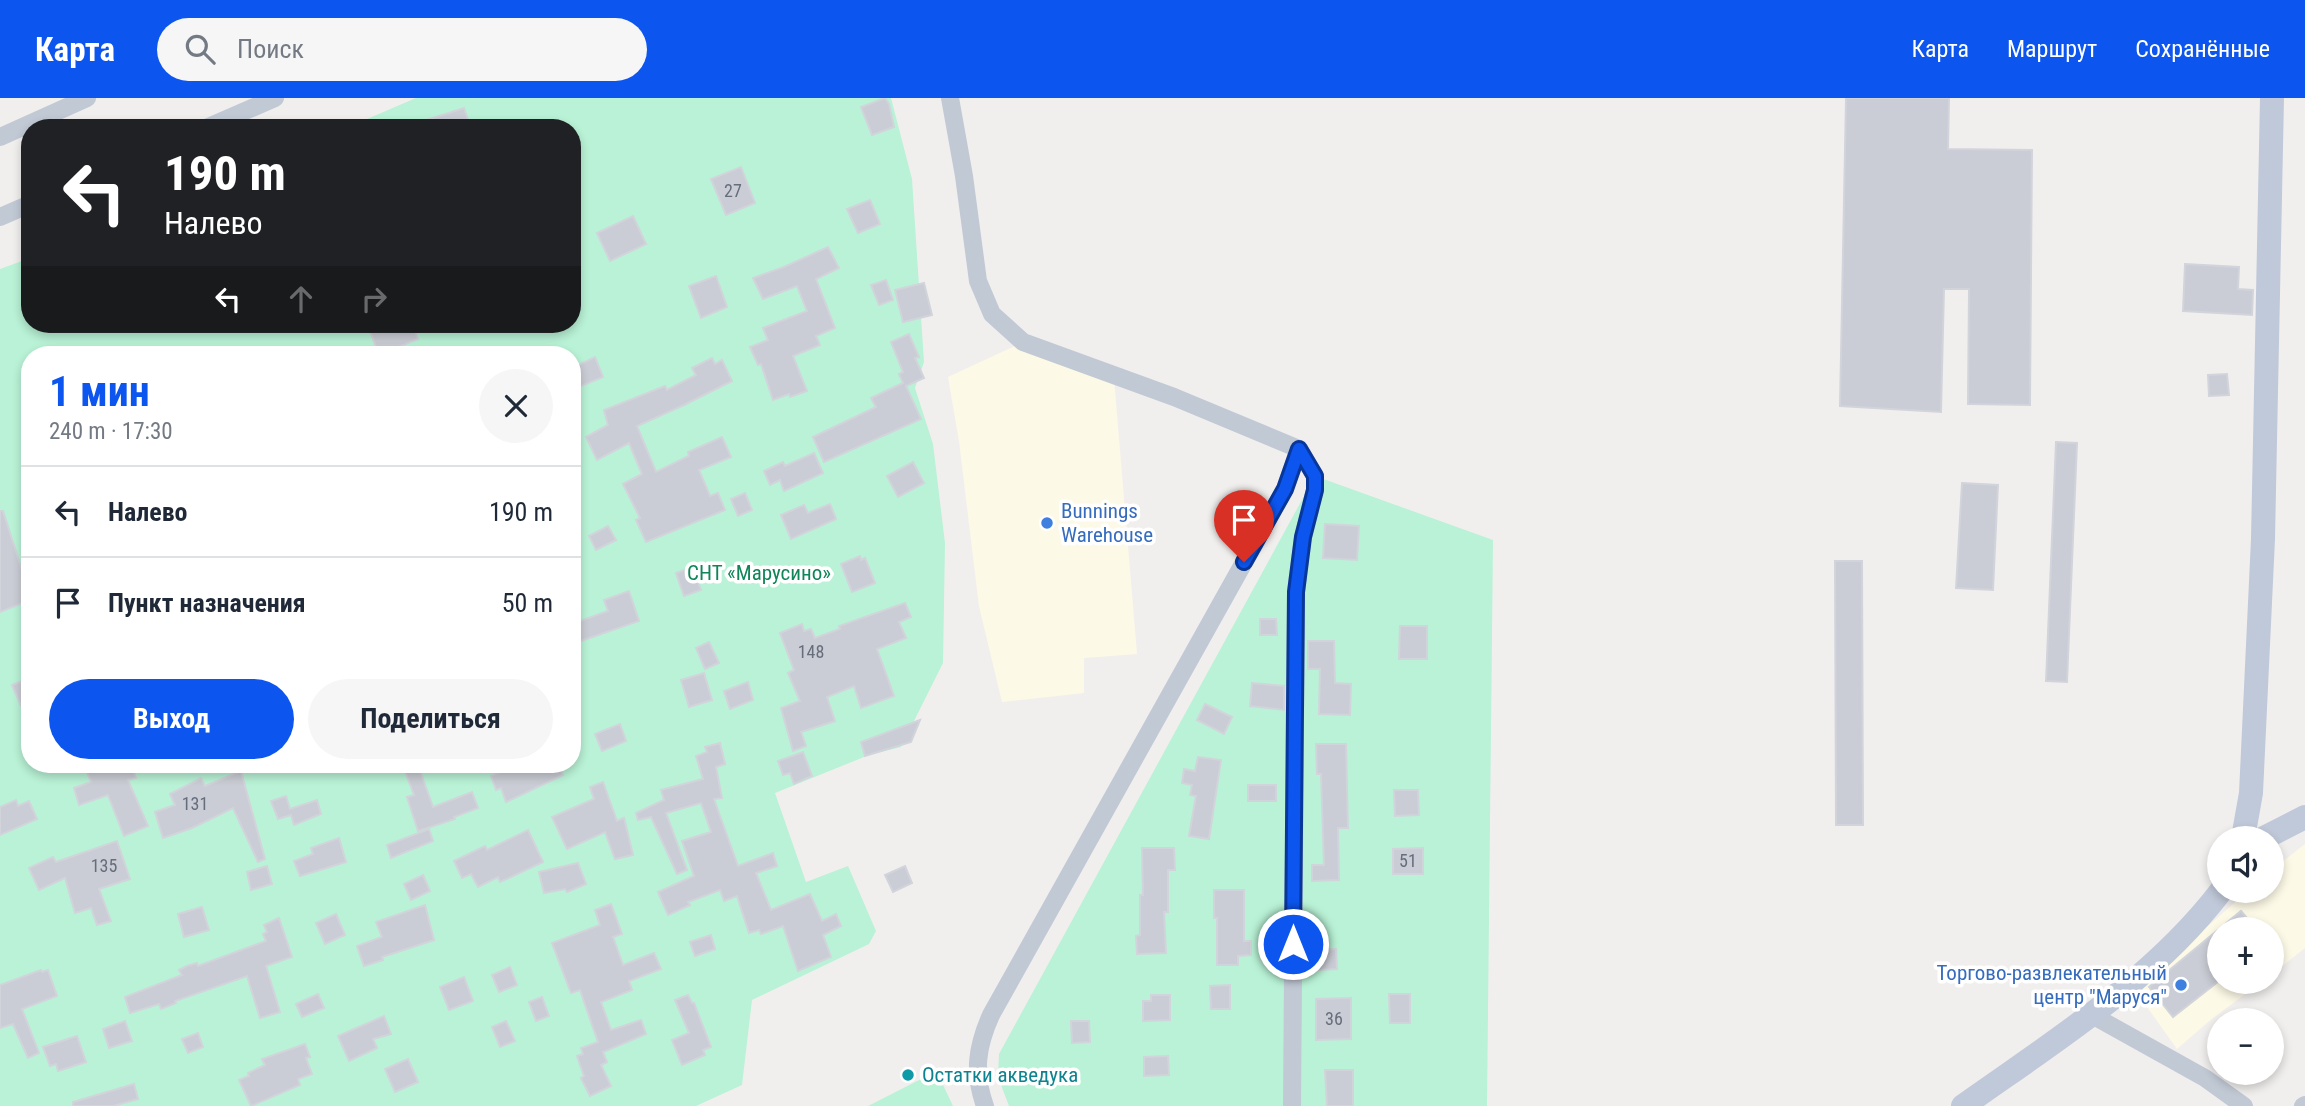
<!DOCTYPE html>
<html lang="ru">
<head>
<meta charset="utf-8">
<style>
  :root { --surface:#fff; --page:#f6f6f7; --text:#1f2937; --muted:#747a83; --line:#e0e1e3; --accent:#0c55ee }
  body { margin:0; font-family:"Roboto Condensed",sans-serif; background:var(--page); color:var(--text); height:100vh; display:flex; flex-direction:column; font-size:26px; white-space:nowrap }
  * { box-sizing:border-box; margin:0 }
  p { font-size:23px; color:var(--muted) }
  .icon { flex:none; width:38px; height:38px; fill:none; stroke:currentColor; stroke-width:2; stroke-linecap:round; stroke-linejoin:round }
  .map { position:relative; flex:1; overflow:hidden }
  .sheet { position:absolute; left:21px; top:248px; width:560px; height:427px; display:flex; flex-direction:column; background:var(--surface); border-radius:28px; box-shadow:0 4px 10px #0003 }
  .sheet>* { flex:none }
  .hud { position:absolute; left:21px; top:21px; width:560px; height:214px; border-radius:28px; box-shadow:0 4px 10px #0003; background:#202124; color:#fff; overflow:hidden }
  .fabs { position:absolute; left:2207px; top:728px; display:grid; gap:14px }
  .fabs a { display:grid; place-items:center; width:77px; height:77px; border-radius:50%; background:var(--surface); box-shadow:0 4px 10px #0003; font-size:35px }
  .pin { position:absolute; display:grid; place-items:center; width:60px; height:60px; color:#fff; margin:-72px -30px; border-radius:50% 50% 50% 0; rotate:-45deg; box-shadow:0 0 7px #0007 }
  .pin .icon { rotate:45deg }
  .me { position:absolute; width:77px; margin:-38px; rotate:0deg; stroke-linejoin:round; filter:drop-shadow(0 0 5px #0008) }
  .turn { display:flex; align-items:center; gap:24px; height:147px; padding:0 28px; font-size:32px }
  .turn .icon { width:91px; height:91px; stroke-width:2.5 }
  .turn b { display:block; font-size:49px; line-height:60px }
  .lanes { display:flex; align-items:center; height:66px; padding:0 28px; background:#0003; justify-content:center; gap:35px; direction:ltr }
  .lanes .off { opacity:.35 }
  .round { display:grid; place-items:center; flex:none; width:74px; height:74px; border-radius:37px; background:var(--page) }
  .overview { display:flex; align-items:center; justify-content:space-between; height:119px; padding:0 28px }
  h1 { font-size:42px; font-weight:700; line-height:52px; color:var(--accent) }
  .cta { display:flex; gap:14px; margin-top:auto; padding:14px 28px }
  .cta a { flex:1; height:80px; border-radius:42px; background:var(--accent); color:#fff; font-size:28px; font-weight:700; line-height:80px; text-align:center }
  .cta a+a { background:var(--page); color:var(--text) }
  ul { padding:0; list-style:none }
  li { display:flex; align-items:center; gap:21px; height:91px; padding:0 28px; border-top:2px solid var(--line) }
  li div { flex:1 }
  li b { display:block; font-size:26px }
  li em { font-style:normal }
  header { display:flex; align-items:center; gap:42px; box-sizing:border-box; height:98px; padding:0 35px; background:var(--accent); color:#fff }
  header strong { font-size:33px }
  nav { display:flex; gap:38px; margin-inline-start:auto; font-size:24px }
  .search { width:490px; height:63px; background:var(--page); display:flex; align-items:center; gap:18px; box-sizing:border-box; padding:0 24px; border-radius:38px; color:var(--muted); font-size:26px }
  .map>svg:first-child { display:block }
  .commercial { fill:#fdf9e7 }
  .green { fill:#b9f2d6; fill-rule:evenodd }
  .building { fill:#cacdd5; stroke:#d2d4db; stroke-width:2 }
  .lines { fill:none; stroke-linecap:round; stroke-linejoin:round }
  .street { stroke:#c1c9d5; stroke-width:18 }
  .secondary { stroke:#c0c9d9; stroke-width:24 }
  .route-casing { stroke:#08379b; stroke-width:18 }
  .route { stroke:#0c55ee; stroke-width:12 }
  .shop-dot { fill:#3f7fe0; stroke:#fff; stroke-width:2.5 }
  .culture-dot { fill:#0f9aa8; stroke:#fff; stroke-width:2.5 }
  .labels { text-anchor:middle; stroke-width:7; stroke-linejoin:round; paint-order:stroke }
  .number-label { font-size:18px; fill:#666e7b }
  .shop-label { font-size:21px; fill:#366cbe; stroke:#fff; text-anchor:start }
  .park-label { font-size:21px; fill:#108558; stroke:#fff }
  .culture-label { font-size:21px; fill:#0d838f; stroke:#fff; text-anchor:start }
</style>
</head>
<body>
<header>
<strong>Карта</strong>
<div class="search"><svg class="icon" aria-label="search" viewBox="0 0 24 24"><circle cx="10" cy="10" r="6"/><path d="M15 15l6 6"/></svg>Поиск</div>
<nav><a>Карта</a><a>Маршрут</a><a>Сохранённые</a></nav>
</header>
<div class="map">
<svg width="2305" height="1008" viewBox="0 0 2305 1008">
  <rect width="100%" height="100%" fill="#f1efee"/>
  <g class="commercial">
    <polygon points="1017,247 1114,281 1137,556 1084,560 1084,595 1002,604 979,508 959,343 948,279"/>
    <polygon points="2305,746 2305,850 2272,876 2272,831 2219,831 2219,884 2261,884 2208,924 2177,951 2135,892 2248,793 2272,793 2272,772"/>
  </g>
  <g class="green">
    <path d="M416,0H891L912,81L924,264L915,290L933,346L945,445L943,565L901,649L869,657L775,695L806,784L848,768L876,833L869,846L752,902L742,987L696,1008H0V171L30,160V226H572V30H346ZM30,257H572V667H30Z"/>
    <polygon points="1315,378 1493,442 1487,1008 1009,1008 998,979 999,956"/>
    <polygon points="931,976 943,987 953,1008 868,1008"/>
  </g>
  <g class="building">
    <polygon points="885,0 889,6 894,29 872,37 861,9"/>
    <polygon points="1846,0 1949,0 1948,51 2032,52 2030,307 1968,306 1969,191 1944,191 1941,314 1840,308"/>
    <polygon points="464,10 471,30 412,30 411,27"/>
    <polygon points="741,69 755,105 726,117 711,81"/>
    <polygon points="870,102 880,126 858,135 847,111"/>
    <polygon points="633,118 646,146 610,163 597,135"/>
    <polygon points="828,149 839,170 816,181 835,230 816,238 820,247 793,258 807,293 790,299 789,296 773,302 761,266 758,267 750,249 768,242 763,230 807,213 797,188 763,201 753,180 784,169"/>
    <polygon points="2185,166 2239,169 2238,191 2253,192 2252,217 2183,213"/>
    <polygon points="716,178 727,209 701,220 689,188"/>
    <polygon points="886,182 893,202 879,207 871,187"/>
    <polygon points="924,185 932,217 903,224 895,192"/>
    <polygon points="390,226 412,226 418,241 379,257 370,233"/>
    <polygon points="909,236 919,259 915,260 924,280 906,288 921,321 824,364 813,339 876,309 871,300 903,285 899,276 903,274 891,244"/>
    <polygon points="595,259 603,279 579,289 572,270"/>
    <polygon points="712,260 715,266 722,262 732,283 684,307 637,328 656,374 689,358 688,354 722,339 731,359 699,372 710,398 718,395 725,412 646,444 636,422 640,420 623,386 642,376 629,345 597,362 586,339 608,327 604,312 665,288 667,292 696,277 692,270"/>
    <polygon points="2227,276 2229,297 2209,298 2208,277"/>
    <polygon points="2056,344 2077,345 2067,584 2046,583"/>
    <polygon points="814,355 823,375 784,393 780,382 770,387 764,373 783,364 785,368"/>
    <polygon points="913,364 924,385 898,399 887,378"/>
    <polygon points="1962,385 1998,387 1993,492 1956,490"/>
    <polygon points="745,395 752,412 738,418 731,401"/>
    <polygon points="830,406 836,421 791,441 781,417 804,407 808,415"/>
    <polygon points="0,413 3,413 22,472 25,471 30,484 30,502 0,514"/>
    <polygon points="1325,426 1359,428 1357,462 1323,460"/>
    <polygon points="608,428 616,442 596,452 589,438"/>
    <polygon points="860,458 861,462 865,460 875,485 852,494 841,466"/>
    <polygon points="1835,463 1862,463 1863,727 1836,727"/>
    <polygon points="692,469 701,492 684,498 676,475"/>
    <polygon points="629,493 639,523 572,546 572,526 608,513 604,502"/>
    <polygon points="905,505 911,519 899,524 906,540 877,551 894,598 861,610 854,588 827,599 835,623 801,634 806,648 793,653 781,610 800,603 788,575 794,572 780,535 802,526 804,533 811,531 815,540 840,531 839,528"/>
    <polygon points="1260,521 1276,521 1277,537 1260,537"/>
    <polygon points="1400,528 1427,528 1427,561 1399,561"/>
    <polygon points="1308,543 1334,543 1335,585 1351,586 1350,617 1319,616 1320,571 1308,571"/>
    <polygon points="709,544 719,565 705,571 696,550"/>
    <polygon points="704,575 712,602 689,609 681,582"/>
    <polygon points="30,580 30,628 12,587"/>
    <polygon points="748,584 753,602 730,611 724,593"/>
    <polygon points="1252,585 1284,588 1284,612 1250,608"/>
    <polygon points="1205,606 1232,619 1224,636 1197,622"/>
    <polygon points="920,622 911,644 865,658 861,644"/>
    <polygon points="620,626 626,643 602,653 595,636"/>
    <polygon points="720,645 725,666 716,669 722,700 714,701 738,768 773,755 777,768 756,775 771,812 810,796 822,823 836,816 841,828 823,837 831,859 798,873 783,828 761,836 759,832 749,835 737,798 724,803 720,792 688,804 690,807 668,817 658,794 694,778 682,743 711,734 701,705 666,715 687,772 677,776 651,719 638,722 636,715 664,702 661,692 703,681 696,658 707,654 705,649"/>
    <polygon points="1316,646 1346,646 1348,730 1338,730 1339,782 1312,783 1312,767 1324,767 1321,676 1317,676"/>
    <polygon points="803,654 812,678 794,686 790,675 783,677 778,663"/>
    <polygon points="1198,659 1221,662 1209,741 1189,738 1196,698 1190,697 1192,687 1182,685 1184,671 1195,673"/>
    <polygon points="84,667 132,667 136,680 128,682 148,728 124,738 108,697 79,707 74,690 91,684"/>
    <polygon points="413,667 418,667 433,709 472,694 478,710 454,719 455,721 418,733 407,699 414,697 404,670"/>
    <polygon points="519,667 522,673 537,667 558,667 563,677 506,704 501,690 496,692 491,678"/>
    <polygon points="241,673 265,761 258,764 233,710 192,730 163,740 155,714 175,707 170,696 201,680 205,688"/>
    <polygon points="603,684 617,723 624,720 633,757 615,761 605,734 567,751 552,719 594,701 590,689"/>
    <rect x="1248" y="687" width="28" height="16"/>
    <polygon points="1394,692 1418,692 1419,717 1395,718"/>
    <polygon points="286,698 290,711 317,702 321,716 294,727 291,717 278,721 271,703"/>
    <polygon points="16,702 18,708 29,703 37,721 0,737 0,709"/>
    <polygon points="429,731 433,743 391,760 387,747"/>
    <polygon points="528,732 543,764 500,784 498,779 478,789 471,776 462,780 454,763 485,748 487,752"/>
    <polygon points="339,740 346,764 300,778 294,763 313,756 311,750"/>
    <polygon points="117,743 130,781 99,791 111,823 97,827 91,810 75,815 65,780 39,792 29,770 53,759 56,764"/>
    <polygon points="1142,750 1174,750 1175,772 1168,772 1168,814 1164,814 1166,855 1137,856 1136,838 1140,837 1140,797 1143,797"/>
    <polygon points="1423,750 1423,776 1393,776 1393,751"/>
    <polygon points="578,765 586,786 567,794 565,791 544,795 539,774"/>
    <polygon points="267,768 272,786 251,792 247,774"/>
    <polygon points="905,768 912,785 893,794 885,777"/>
    <polygon points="423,777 430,793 411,802 404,786"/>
    <polygon points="1214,792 1244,792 1244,843 1251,843 1251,857 1238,858 1238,867 1217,867 1217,820 1214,820"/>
    <polygon points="611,806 622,836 613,839 623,867 654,855 661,871 629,883 632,892 601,904 611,932 641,922 646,936 603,954 607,964 601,967 611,988 590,998 581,980 584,978 577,958 583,956 581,950 598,944 580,892 571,895 552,845 600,827 595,812"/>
    <polygon points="425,807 434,842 382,859 383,862 364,868 357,848 382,839 376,824"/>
    <polygon points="202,809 209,832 184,839 178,816"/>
    <polygon points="2241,813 2256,831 2219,831 2219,883 2173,919 2149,889"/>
    <polygon points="336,816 345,837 325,846 316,825"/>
    <polygon points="279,820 292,859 266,868 280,914 260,920 247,878 175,903 176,905 161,911 159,906 130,915 125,899 182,877 179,872 187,868 197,865 198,868 266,843 263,836 267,834 264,827"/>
    <polygon points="711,837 715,851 695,858 690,844"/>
    <polygon points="1336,851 1337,871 1319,872 1319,852"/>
    <polygon points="510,869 517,887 499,894 492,877"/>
    <polygon points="41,872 42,874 48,872 57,898 22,911 39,955 28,960 13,926 0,930 0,887"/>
    <polygon points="464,879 473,903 449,912 440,889"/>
    <polygon points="1230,887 1230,911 1211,911 1210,888"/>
    <polygon points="318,896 324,910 302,919 296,906"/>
    <polygon points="1389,896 1410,896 1410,925 1390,925"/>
    <polygon points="688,897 692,905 694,905 711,949 703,952 705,957 682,967 672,942 689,935 675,902"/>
    <polygon points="1151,897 1170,897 1170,922 1143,923 1143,903 1151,903"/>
    <polygon points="542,899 549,918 536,923 529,904"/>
    <polygon points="1351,900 1351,941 1316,942 1316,901"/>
    <polygon points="384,918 391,936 373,941 377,950 349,963 338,938"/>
    <polygon points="125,923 132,943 109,950 103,931"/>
    <polygon points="506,923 515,943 500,949 492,929"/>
    <polygon points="1071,923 1089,923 1090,944 1072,945"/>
    <polygon points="198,935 203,949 188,955 182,941"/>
    <polygon points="77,938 86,964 58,973 56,966 50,968 43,949"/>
    <polygon points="305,946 310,959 306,960 312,976 298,981 300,987 251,1008 239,982 249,978 248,975 265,967 262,961"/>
    <polygon points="1168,958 1169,977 1144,978 1144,959"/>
    <polygon points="408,961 418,984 395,994 385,971"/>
    <polygon points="1325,972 1353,972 1353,1008 1327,1008"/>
    <polygon points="134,986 138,1001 113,1008 73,1008 73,1004"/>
  </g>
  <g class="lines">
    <g class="street">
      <polyline points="950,0 964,78 978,183 992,216 1023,244 1174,299 1299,351 1315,378 1315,392 1303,439 1296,494 1292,1008"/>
      <polyline points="206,30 275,0"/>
      <polyline points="0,39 87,0"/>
      <polyline points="0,119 30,106"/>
      <polyline points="2090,916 2205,980 2244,1008"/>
      <path d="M985,1008C973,975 977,948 991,917L1285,391L1299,351"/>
      <polyline points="2303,1008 2305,1007"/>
    </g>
    <g class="secondary">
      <polyline points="2243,740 2251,695 2263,441 2272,0"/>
      <polyline points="2264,740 2305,719"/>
      <path d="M1963,1008C2053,944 2153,882 2221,793"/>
    </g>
  </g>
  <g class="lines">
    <g class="route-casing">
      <polyline id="route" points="1244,464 1285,391 1299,351 1315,378 1315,392 1303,439 1296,494 1293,846"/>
    </g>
    <use href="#route" class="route"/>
  </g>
  <g class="shop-dot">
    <circle cx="1047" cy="425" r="7"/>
    <circle cx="2181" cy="887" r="7"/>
  </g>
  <circle class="culture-dot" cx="908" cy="977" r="7"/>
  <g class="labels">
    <g class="number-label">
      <text x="733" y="99">27</text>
      <text x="811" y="560">148</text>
      <text x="195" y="712">131</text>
      <text x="1408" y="769">51</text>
      <text x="104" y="774">135</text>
      <text x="1334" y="927">36</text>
    </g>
    <g class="shop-label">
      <text x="1061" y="420">Bunnings<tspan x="1061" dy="24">Warehouse</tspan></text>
      <text x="2167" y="882" text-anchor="end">Торгово-развлекательный<tspan x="2167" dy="24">центр "Маруся"</tspan></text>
    </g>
    <g class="park-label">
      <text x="759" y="482">СНТ «Марусино»</text>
    </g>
    <g class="culture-label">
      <text x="922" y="984">Остатки акведука</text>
    </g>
  </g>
</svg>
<div class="fabs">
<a><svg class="icon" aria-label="sound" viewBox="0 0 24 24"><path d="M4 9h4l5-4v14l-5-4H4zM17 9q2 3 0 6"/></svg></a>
<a>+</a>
<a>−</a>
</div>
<div class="pin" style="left:1244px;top:464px;background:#d93025"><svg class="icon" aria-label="arrive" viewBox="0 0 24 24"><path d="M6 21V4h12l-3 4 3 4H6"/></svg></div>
<svg class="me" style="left:1293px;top:846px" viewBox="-20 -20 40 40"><circle r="17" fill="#0c55ee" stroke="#fff" stroke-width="3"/><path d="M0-11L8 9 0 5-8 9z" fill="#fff"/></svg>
<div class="hud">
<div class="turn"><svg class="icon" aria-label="left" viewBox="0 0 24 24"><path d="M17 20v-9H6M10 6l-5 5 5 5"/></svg><div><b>190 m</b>Налево</div></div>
<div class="lanes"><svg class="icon" aria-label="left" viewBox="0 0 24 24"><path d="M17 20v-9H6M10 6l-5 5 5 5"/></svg><svg class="icon off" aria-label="ahead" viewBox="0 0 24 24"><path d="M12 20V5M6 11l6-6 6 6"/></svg><svg class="icon off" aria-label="right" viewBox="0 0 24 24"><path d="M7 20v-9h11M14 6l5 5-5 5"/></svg></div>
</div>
<section class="sheet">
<div class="overview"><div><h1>1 мин</h1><p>240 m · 17:30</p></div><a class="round"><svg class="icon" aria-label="close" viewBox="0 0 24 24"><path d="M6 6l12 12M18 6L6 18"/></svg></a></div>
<ul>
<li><svg class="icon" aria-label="left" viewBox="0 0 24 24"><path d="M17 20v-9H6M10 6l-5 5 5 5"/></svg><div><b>Налево</b></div><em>190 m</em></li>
<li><svg class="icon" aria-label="arrive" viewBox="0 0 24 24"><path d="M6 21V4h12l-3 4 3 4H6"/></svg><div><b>Пункт назначения</b></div><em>50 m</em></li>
</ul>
<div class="cta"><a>Выход</a><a>Поделиться</a></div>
</section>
</div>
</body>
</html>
